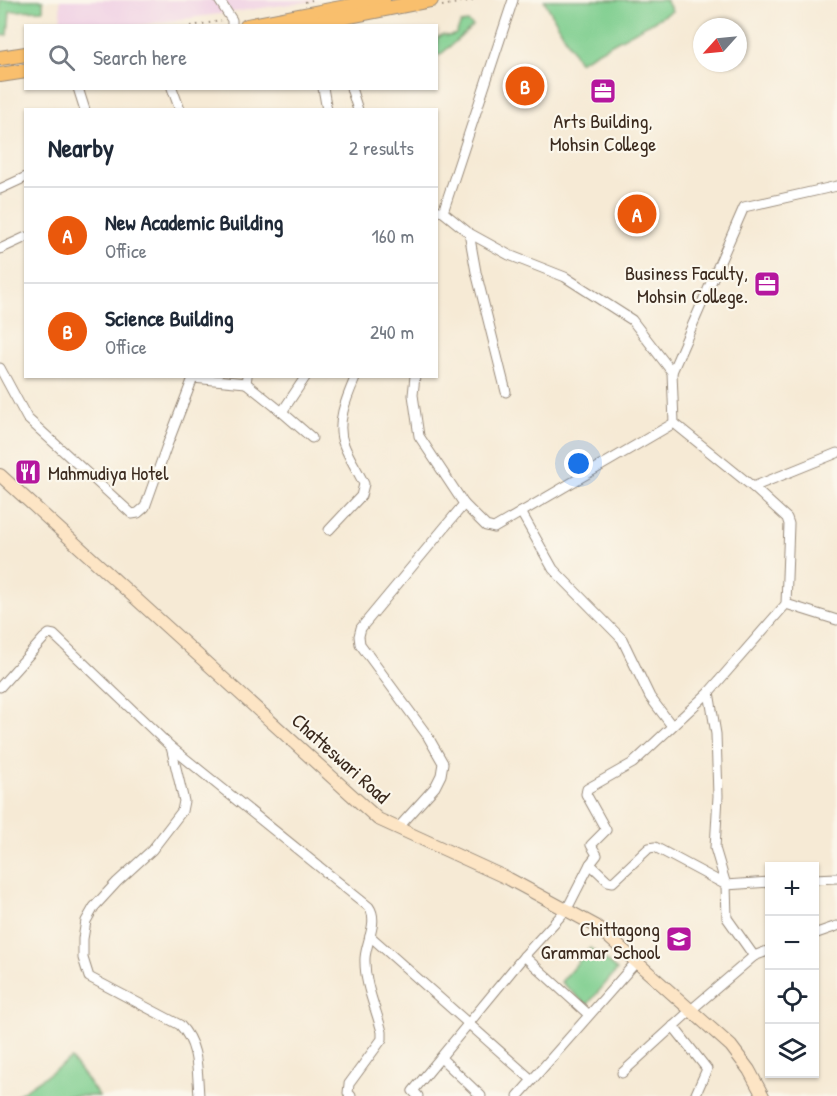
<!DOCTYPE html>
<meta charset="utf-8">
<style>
:root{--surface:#fff;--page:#f2f2f3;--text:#1f2937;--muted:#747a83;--line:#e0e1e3;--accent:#ea580c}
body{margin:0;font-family:"Patrick Hand",sans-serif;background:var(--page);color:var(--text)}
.controls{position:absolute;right:18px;bottom:18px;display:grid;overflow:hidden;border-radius:0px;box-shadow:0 2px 4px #0004}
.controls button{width:54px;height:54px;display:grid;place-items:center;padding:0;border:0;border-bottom:2px solid var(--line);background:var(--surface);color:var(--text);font:30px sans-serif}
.compass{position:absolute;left:693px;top:18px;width:54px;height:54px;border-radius:50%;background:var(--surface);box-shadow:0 2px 4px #0004;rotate:243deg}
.you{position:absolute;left:579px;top:464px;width:21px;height:21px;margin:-15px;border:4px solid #fff;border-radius:50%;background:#1a73e8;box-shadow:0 0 0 9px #1a73e833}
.badge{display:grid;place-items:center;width:39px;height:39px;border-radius:50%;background:var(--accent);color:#fff;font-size:20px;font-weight:700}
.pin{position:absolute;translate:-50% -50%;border:3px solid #fff;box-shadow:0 2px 6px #0006}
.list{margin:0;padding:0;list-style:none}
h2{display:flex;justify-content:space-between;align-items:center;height:78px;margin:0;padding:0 24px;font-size:26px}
h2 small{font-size:20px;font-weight:400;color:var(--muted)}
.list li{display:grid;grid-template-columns:39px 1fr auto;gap:18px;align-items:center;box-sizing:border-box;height:96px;padding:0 24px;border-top:2px solid var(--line)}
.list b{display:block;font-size:22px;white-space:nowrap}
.list p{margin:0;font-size:20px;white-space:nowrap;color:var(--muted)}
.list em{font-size:20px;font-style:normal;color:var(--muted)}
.icon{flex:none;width:33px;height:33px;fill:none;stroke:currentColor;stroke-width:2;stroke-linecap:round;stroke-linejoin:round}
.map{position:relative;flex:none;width:837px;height:1096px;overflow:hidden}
.search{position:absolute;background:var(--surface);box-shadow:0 2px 4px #0004;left:24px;top:24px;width:414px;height:66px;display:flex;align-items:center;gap:15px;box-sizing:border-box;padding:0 21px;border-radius:0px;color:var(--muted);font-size:22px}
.panel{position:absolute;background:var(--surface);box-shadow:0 2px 4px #0004;left:24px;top:108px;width:414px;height:270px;border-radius:0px}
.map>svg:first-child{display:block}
</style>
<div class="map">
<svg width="837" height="1096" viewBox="0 0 837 1096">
<rect width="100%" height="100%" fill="#fbf7ec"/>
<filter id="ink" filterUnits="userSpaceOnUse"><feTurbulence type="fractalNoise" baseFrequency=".0167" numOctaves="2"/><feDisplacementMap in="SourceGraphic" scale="12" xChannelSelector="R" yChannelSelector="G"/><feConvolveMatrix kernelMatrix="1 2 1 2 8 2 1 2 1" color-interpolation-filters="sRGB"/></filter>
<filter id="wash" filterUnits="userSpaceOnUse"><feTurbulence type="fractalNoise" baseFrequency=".008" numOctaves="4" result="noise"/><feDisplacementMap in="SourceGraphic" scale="24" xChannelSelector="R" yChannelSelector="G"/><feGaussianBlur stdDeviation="1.35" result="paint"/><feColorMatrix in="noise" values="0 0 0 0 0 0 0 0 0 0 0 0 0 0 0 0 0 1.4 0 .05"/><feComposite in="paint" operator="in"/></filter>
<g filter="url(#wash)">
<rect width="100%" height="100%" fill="#f6ead5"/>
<path fill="#f0d0e4" d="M60,0H319L133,26L61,25Z"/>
<g fill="#7dcd8d" stroke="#5c7c56" stroke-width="1.5">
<path d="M0,0H43V10L10,11L8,35L0,36Z"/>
<path d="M544,0H666L672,11L579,62Z"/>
<path d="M468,22L473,26L440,55H437V38L442,35L450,36L456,34L461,23Z"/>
<path d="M590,948L617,970L587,1005L561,982Z"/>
<path d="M71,1059L99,1096H16Z"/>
</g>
</g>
<g filter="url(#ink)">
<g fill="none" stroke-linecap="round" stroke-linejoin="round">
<defs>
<g id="minor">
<path d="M219,0L232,20V26"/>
<path d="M78,88L85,110"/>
<path d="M172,88L180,110"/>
<path d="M323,88L327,110"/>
<path d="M351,88L358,110"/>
<path d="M0,189L26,177"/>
<path d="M443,212L513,0"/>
<path d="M469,233L476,272L506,392"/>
<path d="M0,249L26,237"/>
<path d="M0,368L27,418L132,514L138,513L145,507L166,448L193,378"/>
<path d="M672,372L744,207L837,186"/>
<path d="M192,376L193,378L246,383L247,376"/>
<path d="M306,376L282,412L312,438"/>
<path d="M246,383L282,412"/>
<path d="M753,487L837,453"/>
<path d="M464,504L486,526L494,528L674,423"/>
<path d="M521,512L553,569L622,639L650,697L672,726"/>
<path d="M329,530L361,496L364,484C358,471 349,458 344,445C335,423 347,397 356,376"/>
<path d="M786,604L837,620"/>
<path d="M0,687L44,638L49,634L54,635L171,747L184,801L182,811L152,850L117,882L94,907L86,921L83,939V958L89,977L180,1025C199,1045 197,1070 199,1096"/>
<path d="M709,692L716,734L718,796L715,848L726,885L727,918L754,956"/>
<path d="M171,747L369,907C379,921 366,942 365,958C364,984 376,1008 382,1032V1039L349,1084L348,1093L351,1096"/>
<path d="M398,828L435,787L441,775L443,763L427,735L360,644L359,636L361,628L464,504L419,436L413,395L415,376"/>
<path d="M590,864L608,881L613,882L649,848L655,847L726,885L770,882"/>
<path d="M814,879L837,878"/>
<path d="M814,934L837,926"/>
<path d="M370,936L532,1080"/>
<path d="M524,956L588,1014"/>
<path d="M673,1026L707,1069L695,1096"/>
<path d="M441,1058L481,1096"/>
<path d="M622,1073L691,1010L754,956L770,950"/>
<path d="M418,1096L413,1091L524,956L567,909L590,864L597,855L591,845L606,830L586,794L587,789L633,763L709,692L786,604L789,524L787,518L753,487L674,423L672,372L632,320L565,277L509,255L469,233L443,212L436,210"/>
<path d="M518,1096L637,961"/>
</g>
<path id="secondary" d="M0,475L378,819L509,879L596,926L731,1046L749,1070L763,1096"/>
<g id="primary">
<path d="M247,26L383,0"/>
<path d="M300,26L431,0"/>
<path d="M0,58L26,54"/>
<path d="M0,75L26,71"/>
</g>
</defs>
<use href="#minor" stroke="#988a7a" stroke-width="11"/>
<use href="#secondary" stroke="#988a7a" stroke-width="14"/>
<use href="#primary" stroke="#988a7a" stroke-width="16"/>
<g stroke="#988a7a" stroke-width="2" stroke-dasharray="1.5 4.5" stroke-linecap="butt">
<path d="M305,2L312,0"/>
<path d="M442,6L473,0"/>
<path d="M191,26L221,21"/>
</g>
<use href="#minor" stroke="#fff" stroke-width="9"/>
<use href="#secondary" stroke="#fde5c5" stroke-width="12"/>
<use href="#primary" stroke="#f9bf6d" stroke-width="14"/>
</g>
</g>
<defs>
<symbol id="office-square" viewBox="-11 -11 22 22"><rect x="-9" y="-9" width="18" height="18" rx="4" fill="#b5179e" stroke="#fbf7ec"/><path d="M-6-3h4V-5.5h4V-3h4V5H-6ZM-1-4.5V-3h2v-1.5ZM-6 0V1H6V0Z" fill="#fff"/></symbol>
<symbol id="restaurant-square" viewBox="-11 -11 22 22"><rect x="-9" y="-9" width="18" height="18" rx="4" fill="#b5179e" stroke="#fbf7ec"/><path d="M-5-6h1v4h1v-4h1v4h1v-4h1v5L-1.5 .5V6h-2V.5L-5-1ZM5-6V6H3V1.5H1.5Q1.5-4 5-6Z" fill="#fff"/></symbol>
<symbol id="school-square" viewBox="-11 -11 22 22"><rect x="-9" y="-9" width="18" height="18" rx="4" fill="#b5179e" stroke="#fbf7ec"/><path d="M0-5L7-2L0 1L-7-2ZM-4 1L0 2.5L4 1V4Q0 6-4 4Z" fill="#fff"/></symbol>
</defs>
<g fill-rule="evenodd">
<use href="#office-square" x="588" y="76" width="30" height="30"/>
<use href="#office-square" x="752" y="269" width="30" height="30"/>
<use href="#restaurant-square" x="13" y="457" width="30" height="30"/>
<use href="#school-square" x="664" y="924" width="30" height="30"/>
</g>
<g text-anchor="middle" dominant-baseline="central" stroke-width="4.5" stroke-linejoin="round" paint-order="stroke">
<g font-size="20" fill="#3b2a1e" stroke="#fbf7ec" text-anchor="end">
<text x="603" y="120" text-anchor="middle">Arts Building,<tspan x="603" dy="23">Mohsin College</tspan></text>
<text x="748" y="272">Business Faculty,<tspan x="748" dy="23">Mohsin College.</tspan></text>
<text x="48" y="472" text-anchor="start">Mahmudiya Hotel</text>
<text x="660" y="928">Chittagong<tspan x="660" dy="23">Grammar School</tspan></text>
</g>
<g font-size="20" fill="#3b2a1e" stroke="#fbf7ec">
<text transform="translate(341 758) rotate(42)">Chatteswari Road</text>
</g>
</g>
</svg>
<div class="controls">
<button>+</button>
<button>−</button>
<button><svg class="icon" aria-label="locate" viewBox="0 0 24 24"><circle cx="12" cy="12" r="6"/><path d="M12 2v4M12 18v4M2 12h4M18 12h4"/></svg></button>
<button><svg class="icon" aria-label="layers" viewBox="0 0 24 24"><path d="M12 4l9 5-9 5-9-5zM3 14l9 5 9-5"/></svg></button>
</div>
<svg class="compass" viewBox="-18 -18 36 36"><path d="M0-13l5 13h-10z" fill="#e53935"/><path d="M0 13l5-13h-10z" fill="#747a83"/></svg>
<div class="you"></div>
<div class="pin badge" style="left:637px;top:214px">A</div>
<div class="pin badge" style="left:525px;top:86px">B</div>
<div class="search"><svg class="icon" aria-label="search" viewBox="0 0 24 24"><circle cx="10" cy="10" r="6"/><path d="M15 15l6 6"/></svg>Search here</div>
<section class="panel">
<h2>Nearby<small>2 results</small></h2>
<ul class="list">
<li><span class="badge">A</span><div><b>New Academic Building</b><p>Office</p></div><em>160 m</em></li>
<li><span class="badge">B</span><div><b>Science Building</b><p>Office</p></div><em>240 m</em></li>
</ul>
</section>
</div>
